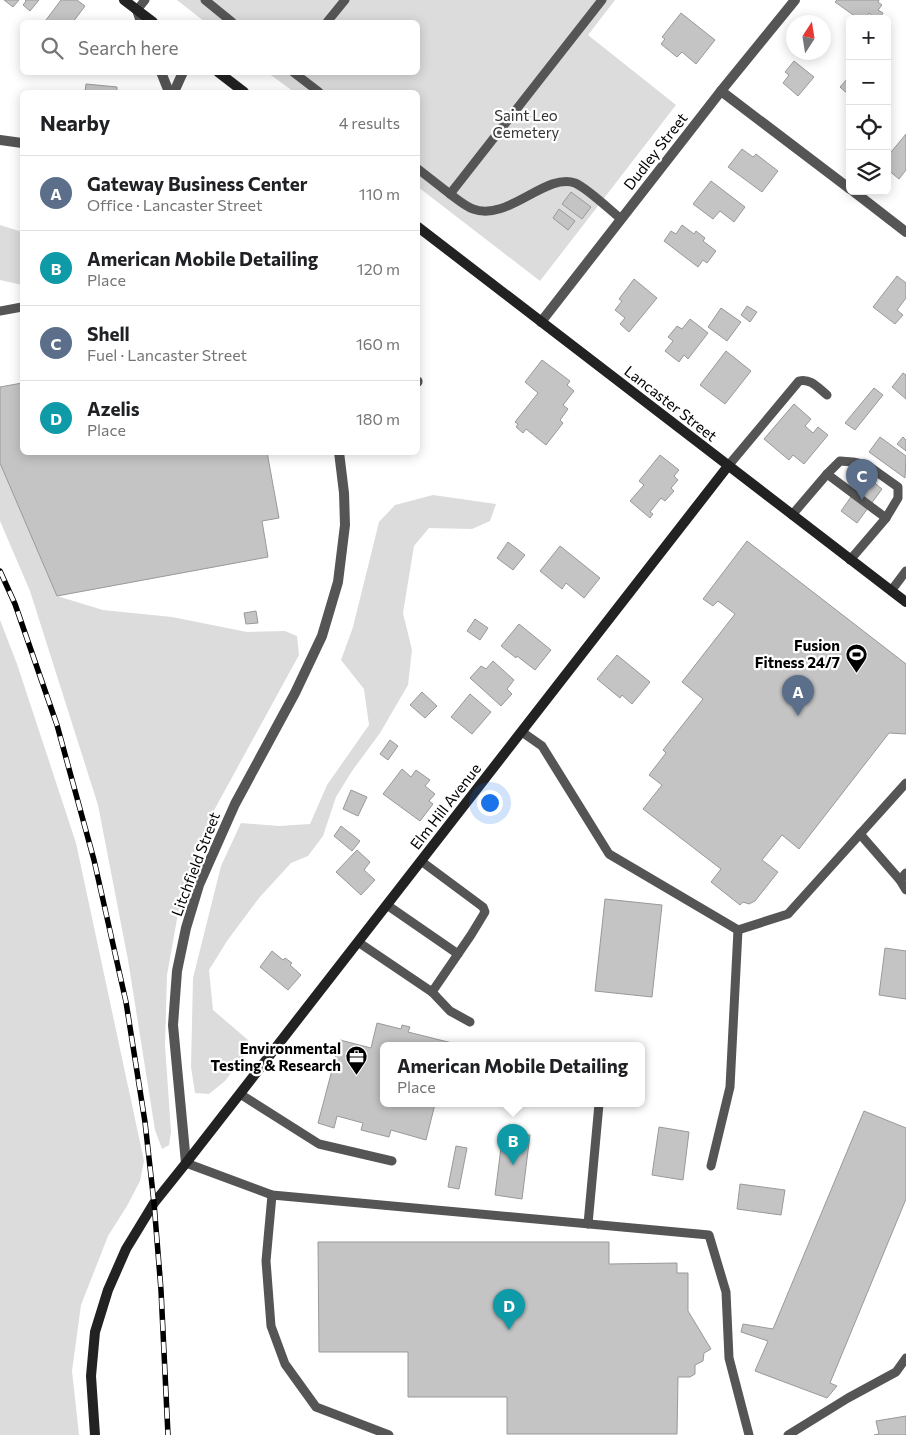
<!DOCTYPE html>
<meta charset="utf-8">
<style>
:root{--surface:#fff;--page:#f2f2f2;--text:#202124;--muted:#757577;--line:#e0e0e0;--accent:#ea580c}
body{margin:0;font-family:Commissioner,sans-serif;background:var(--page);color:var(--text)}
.controls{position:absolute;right:15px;top:15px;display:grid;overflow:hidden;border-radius:8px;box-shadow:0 2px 12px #0003}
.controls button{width:45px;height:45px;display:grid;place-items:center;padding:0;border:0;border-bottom:1px solid var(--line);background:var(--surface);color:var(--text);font:25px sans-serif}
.compass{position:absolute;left:786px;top:15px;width:45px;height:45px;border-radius:50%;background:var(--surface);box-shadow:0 2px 12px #0003;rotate:12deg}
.you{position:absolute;left:489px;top:802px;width:18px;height:18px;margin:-12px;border:4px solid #fff;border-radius:50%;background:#1a73e8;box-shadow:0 0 0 8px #1a73e833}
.badge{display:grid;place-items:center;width:32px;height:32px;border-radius:50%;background:var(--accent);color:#fff;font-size:16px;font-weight:700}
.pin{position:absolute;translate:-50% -41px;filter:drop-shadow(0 1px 2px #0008)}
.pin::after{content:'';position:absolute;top:26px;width:18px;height:15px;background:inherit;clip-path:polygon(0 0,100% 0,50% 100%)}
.popup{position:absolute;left:380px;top:1042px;width:265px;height:65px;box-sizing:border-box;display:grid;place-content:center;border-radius:8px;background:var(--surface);filter:drop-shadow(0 1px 4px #0005);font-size:16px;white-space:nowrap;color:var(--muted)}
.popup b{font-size:19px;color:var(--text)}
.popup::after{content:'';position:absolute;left:50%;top:100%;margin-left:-10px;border:10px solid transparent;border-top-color:var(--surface)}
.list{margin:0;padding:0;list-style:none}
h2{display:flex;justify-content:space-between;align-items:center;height:65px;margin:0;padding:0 20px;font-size:21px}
h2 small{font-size:16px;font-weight:400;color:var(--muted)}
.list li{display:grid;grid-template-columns:32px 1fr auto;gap:15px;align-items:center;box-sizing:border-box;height:75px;padding:0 20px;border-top:1px solid var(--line)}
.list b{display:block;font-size:19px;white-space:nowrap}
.list p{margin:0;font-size:16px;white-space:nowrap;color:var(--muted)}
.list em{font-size:16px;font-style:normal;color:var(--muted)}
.icon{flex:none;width:28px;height:28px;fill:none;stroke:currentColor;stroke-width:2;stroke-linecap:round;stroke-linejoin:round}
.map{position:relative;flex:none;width:906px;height:1435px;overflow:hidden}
.search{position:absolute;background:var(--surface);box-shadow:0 2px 12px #0003;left:20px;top:20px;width:400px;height:55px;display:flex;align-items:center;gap:12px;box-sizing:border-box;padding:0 18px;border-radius:8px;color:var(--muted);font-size:19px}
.panel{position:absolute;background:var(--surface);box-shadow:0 2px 12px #0003;left:20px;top:90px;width:400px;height:365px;border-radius:8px}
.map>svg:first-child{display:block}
</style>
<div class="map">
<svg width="906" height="1435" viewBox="0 0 906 1435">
<rect width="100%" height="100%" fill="#fff"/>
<g fill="#dcdcdc">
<path d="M177,0H615L588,35L676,105L540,281L418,187V92H294L268,73L418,72V22H205Z"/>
<path d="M0,225L22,232V285L0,280Z"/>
<path d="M0,463L57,596L103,610L172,617L247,632L285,631L297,636L299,655L212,814L182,891L167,975L165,1045L171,1132L169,1145L162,1149L155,1130L128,960L98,805L30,591L0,521Z"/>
<path d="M433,495L496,504L490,521L472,529L429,528L414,546L403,613L412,650L408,685L380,733L352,771L336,797L323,836L308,856L291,863L259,898L227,941L209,970L213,1010L248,1040L244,1056L225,1081L209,1094L195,1093L191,1067L193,978L221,866L241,823L279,826L310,824L327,785L369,725L364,689L341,660L353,627L379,522L395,505Z"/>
<path d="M0,620L17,664L76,843L144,1161L140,1181L127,1206L108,1236L81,1305L72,1371L79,1435H0Z"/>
</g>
<g fill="#c4c4c4" stroke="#999">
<path d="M4,0H19L13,7Z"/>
<path d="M25,0H39L30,11L23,5L26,1Z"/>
<path d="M61,0H77L85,6L73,22H50L46,20Z"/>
<path d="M837,0H879L878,2L882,5L878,10L883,13L879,19H876L869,13L865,19H859L835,2Z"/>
<path d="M681,13L715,40L696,64L682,52L677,57L661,44L665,39L662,37Z"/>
<path d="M794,61L814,77L798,96L783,83L789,75L785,72Z"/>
<path d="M848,78L850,79V96L840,87Z"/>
<path d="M86,84L117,87V92H85Z"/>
<path d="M906,134V170L899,179L887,169V157Z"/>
<path d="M742,149L753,157L756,154L778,171L762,192L728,167Z"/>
<path d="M711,181L745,207L734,222L720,211L713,219L693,204Z"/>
<path d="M571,192L591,207L582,219L562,204Z"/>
<path d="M559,209L575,221L568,230L553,218Z"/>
<path d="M682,225L694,234L696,231L705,238L703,241L716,251L707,263L703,260L698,267L664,241L671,231L676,234Z"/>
<path d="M897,276L906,283V298L897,310L903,315L895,324L873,307Z"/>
<path d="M634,279L657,298L629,332L620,324L625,318L615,310L622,301L619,299Z"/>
<path d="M747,306L757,312L750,322L741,315Z"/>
<path d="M721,308L741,322L727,341L708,327Z"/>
<path d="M690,319L708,333L688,359L684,355L679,362L665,351L673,341L668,337L677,326L682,329Z"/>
<path d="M726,351L751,371L725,404L700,385Z"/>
<path d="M542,360L570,381L567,385L574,391L563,405L568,409L560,420L563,423L546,445L526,429L523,433L516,427L518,424L515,422L538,393L525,382Z"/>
<path d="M903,373L906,375V399L892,387Z"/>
<path d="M22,383V452H267L279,518L262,521L268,557L57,596L0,463V387Z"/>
<path d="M874,388L883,395L855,430L845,423Z"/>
<path d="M794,404L811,419L805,426L813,433L818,427L828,435L804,464L793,455L789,460L764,439Z"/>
<path d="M880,437L906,456L905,478L869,452Z"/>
<path d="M903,437L906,440V451L897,444Z"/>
<path d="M660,455L679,470L674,476L678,480L671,488L674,491L665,501L661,498L650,512L653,514L650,518L630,501L644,485L639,481Z"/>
<path d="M866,476L882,489L857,523L841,511Z"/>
<path d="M747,541L906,664V734L889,733L799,849L782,835L762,860L778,872L755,901L749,904L743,902L740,905L711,882L721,869L643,809L662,785L649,775L666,753L663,750L703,699L682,682L735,614L718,601L713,606L703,599Z"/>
<path d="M508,542L525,555L513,570L497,558Z"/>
<path d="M560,546L600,578L584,598L566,583L562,589L540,571Z"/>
<path d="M256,611L258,623L246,624L244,613Z"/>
<path d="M475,619L488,628L480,640L467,631Z"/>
<path d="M519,624L551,650L535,670L517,656L516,658L501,646Z"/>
<path d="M617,655L650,682L632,704L622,695L620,698L597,679Z"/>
<path d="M493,661L514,680L507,689L512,694L501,706L470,678L481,666L486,669Z"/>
<path d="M422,692L437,706L425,718L410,705Z"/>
<path d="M470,694L491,712L472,734L451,717Z"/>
<path d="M390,740L398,746L388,760L380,754Z"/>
<path d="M402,769L411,777L416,770L430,780L425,786L435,794L429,801L433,804L420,821L383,794Z"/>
<path d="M351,790L367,797L358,816L343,809Z"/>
<path d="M341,826L360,841L352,851L334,836Z"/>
<path d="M357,850L370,862L364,870L375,880L361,895L336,872Z"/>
<path d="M605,899L662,905L652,997L595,991Z"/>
<path d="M885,948L906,951V999L879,995Z"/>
<path d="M272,951L283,960L285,958L292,963L290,965L301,975L288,990L260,967Z"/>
<path d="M377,1023L401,1029L402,1025L410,1027L408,1032L456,1044V1046H384V1104H435L426,1140L391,1130L389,1137L361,1130L363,1123L337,1116L334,1128L318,1123L340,1040L371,1048Z"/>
<path d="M864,1111L906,1128V1199L830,1383L837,1386L827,1398L755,1371L768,1341L741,1332L743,1324L773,1329Z"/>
<path d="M659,1127L689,1132L683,1180L652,1175Z"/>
<path d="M503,1132L530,1135L522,1199L495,1195Z"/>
<path d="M456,1146L467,1148L459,1189L448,1187Z"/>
<path d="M740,1184L785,1190L781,1215L737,1209Z"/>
<path d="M318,1242H609V1264L677,1263V1273H688V1311L711,1349L704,1353L703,1361L695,1365V1374L690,1377H678L677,1434H507V1397H408V1352H319Z"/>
<path d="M906,1416V1435H874L879,1434L876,1421Z"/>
</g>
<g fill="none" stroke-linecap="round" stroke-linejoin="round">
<g stroke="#555" stroke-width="9">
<path d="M205,0L232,22"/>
<path d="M137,10L145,0"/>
<path d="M327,22L345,0"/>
<path d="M293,72L319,92"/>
<path d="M418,169L450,194L602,0"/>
<path d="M450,194C457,199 465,206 473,209C508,222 546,172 575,183C587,188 610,210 621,219"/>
<path d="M0,311L22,307"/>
<path d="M418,382V381"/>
<path d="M728,466L799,381C811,378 818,388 827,395"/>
<path d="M827,474L886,518"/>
<path d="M792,515L827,474L840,461L853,462L867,465L898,487V498L886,518L850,560"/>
<path d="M891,591L906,571"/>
<path d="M522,732L542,746L609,854L738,930L788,914L906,783"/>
<path d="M860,834L900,880L906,873"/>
<path d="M900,880L906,890"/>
<path d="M387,905L458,954"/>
<path d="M358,942L432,992L471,935L485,912L483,907L421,861"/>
<path d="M432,992L450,1011L470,1022"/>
<path d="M240,1094L319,1144L392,1161"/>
<path d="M186,1163L272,1195L709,1235L726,1292L729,1358L749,1435"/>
<path d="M711,1166L730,1087L738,930"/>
<path d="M272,1195L266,1261L271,1326L285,1364L316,1407L389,1435"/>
<path d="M588,1224L599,1104"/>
<path d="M788,1435L848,1398L896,1372L906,1358"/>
</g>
<g stroke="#555" stroke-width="10">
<path d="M137,10L141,22"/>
<path d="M161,72L169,92"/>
<path d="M721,91L850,189"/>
<path d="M174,92L183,72"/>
<path d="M0,140L22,143"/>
<path d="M853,191L906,232"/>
<path d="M541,322L721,91L795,0"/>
<path d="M186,1163L173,1025L177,971L186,928L199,885L235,804L295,693L322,636L338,582L345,525L344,493L339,452"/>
</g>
<g stroke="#222" stroke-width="10">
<path d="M124,0L153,22"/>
<path d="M218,72L244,92"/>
<path d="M418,227L906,602"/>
<path d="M95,1435L91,1376L95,1332L108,1290L126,1249L154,1203L186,1163L728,466"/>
</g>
<defs>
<path id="rail" d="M0,571L15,604L57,725L94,860L126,1002L145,1122L154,1203L161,1290L168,1435"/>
</defs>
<use href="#rail" stroke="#000" stroke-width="5.5"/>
<use href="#rail" stroke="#fff" stroke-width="4" stroke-dasharray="11" stroke-linecap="butt"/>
</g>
<defs>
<symbol id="stadium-pin" viewBox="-11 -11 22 30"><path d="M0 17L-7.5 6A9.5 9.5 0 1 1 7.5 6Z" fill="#000" stroke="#fff"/><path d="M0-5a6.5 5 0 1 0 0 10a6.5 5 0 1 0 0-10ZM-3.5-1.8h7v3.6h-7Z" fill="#fff"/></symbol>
<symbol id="office-pin" viewBox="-11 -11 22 30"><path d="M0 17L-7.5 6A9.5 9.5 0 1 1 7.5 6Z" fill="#000" stroke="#fff"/><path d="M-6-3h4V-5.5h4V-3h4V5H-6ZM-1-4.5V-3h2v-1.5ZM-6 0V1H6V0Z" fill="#fff"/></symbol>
</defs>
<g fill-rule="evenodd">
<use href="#stadium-pin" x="844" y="642" width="25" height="34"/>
<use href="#office-pin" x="344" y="1044" width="25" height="34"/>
</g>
<g text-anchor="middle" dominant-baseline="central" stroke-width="4.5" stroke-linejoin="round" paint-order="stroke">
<g font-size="15" fill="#333" stroke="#fff">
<text x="526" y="115">Saint Leo<tspan x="526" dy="17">Cemetery</tspan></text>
</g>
<g font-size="15" fill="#000" stroke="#fff">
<text transform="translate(655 151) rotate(-52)">Dudley Street</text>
<text transform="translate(671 403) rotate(38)">Lancaster Street</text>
<text transform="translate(445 806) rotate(-52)">Elm Hill Avenue</text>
<text transform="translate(195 864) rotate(-69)">Litchfield Street</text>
</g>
<g font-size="15" font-weight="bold" fill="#000" stroke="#fff" text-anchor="end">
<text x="840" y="645">Fusion<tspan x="840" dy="17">Fitness 24/7</tspan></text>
<text x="341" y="1048">Environmental<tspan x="341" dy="17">Testing &amp; Research</tspan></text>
</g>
</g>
</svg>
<div class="controls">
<button>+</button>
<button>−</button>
<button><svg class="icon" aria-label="locate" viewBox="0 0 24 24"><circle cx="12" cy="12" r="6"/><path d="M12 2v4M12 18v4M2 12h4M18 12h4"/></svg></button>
<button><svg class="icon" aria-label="layers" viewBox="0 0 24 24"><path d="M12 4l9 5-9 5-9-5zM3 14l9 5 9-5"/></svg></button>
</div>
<svg class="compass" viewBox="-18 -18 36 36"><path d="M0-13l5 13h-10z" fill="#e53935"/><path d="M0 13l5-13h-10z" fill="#757577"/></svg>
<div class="you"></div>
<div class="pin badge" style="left:798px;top:716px;background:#5c6f8a">A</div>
<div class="pin badge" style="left:513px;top:1165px;background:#0f9aa8">B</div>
<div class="popup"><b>American Mobile Detailing</b>Place</div>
<div class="pin badge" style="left:862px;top:500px;background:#5c6f8a">C</div>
<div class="pin badge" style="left:509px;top:1330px;background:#0f9aa8">D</div>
<div class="search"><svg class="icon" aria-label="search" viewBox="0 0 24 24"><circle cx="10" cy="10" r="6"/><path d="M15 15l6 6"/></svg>Search here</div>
<section class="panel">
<h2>Nearby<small>4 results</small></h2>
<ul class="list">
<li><span class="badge" style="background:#5c6f8a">A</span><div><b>Gateway Business Center</b><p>Office · Lancaster Street</p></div><em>110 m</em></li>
<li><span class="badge" style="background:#0f9aa8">B</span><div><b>American Mobile Detailing</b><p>Place</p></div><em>120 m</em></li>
<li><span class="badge" style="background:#5c6f8a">C</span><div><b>Shell</b><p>Fuel · Lancaster Street</p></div><em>160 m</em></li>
<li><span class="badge" style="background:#0f9aa8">D</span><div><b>Azelis</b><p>Place</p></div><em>180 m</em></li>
</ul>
</section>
</div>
